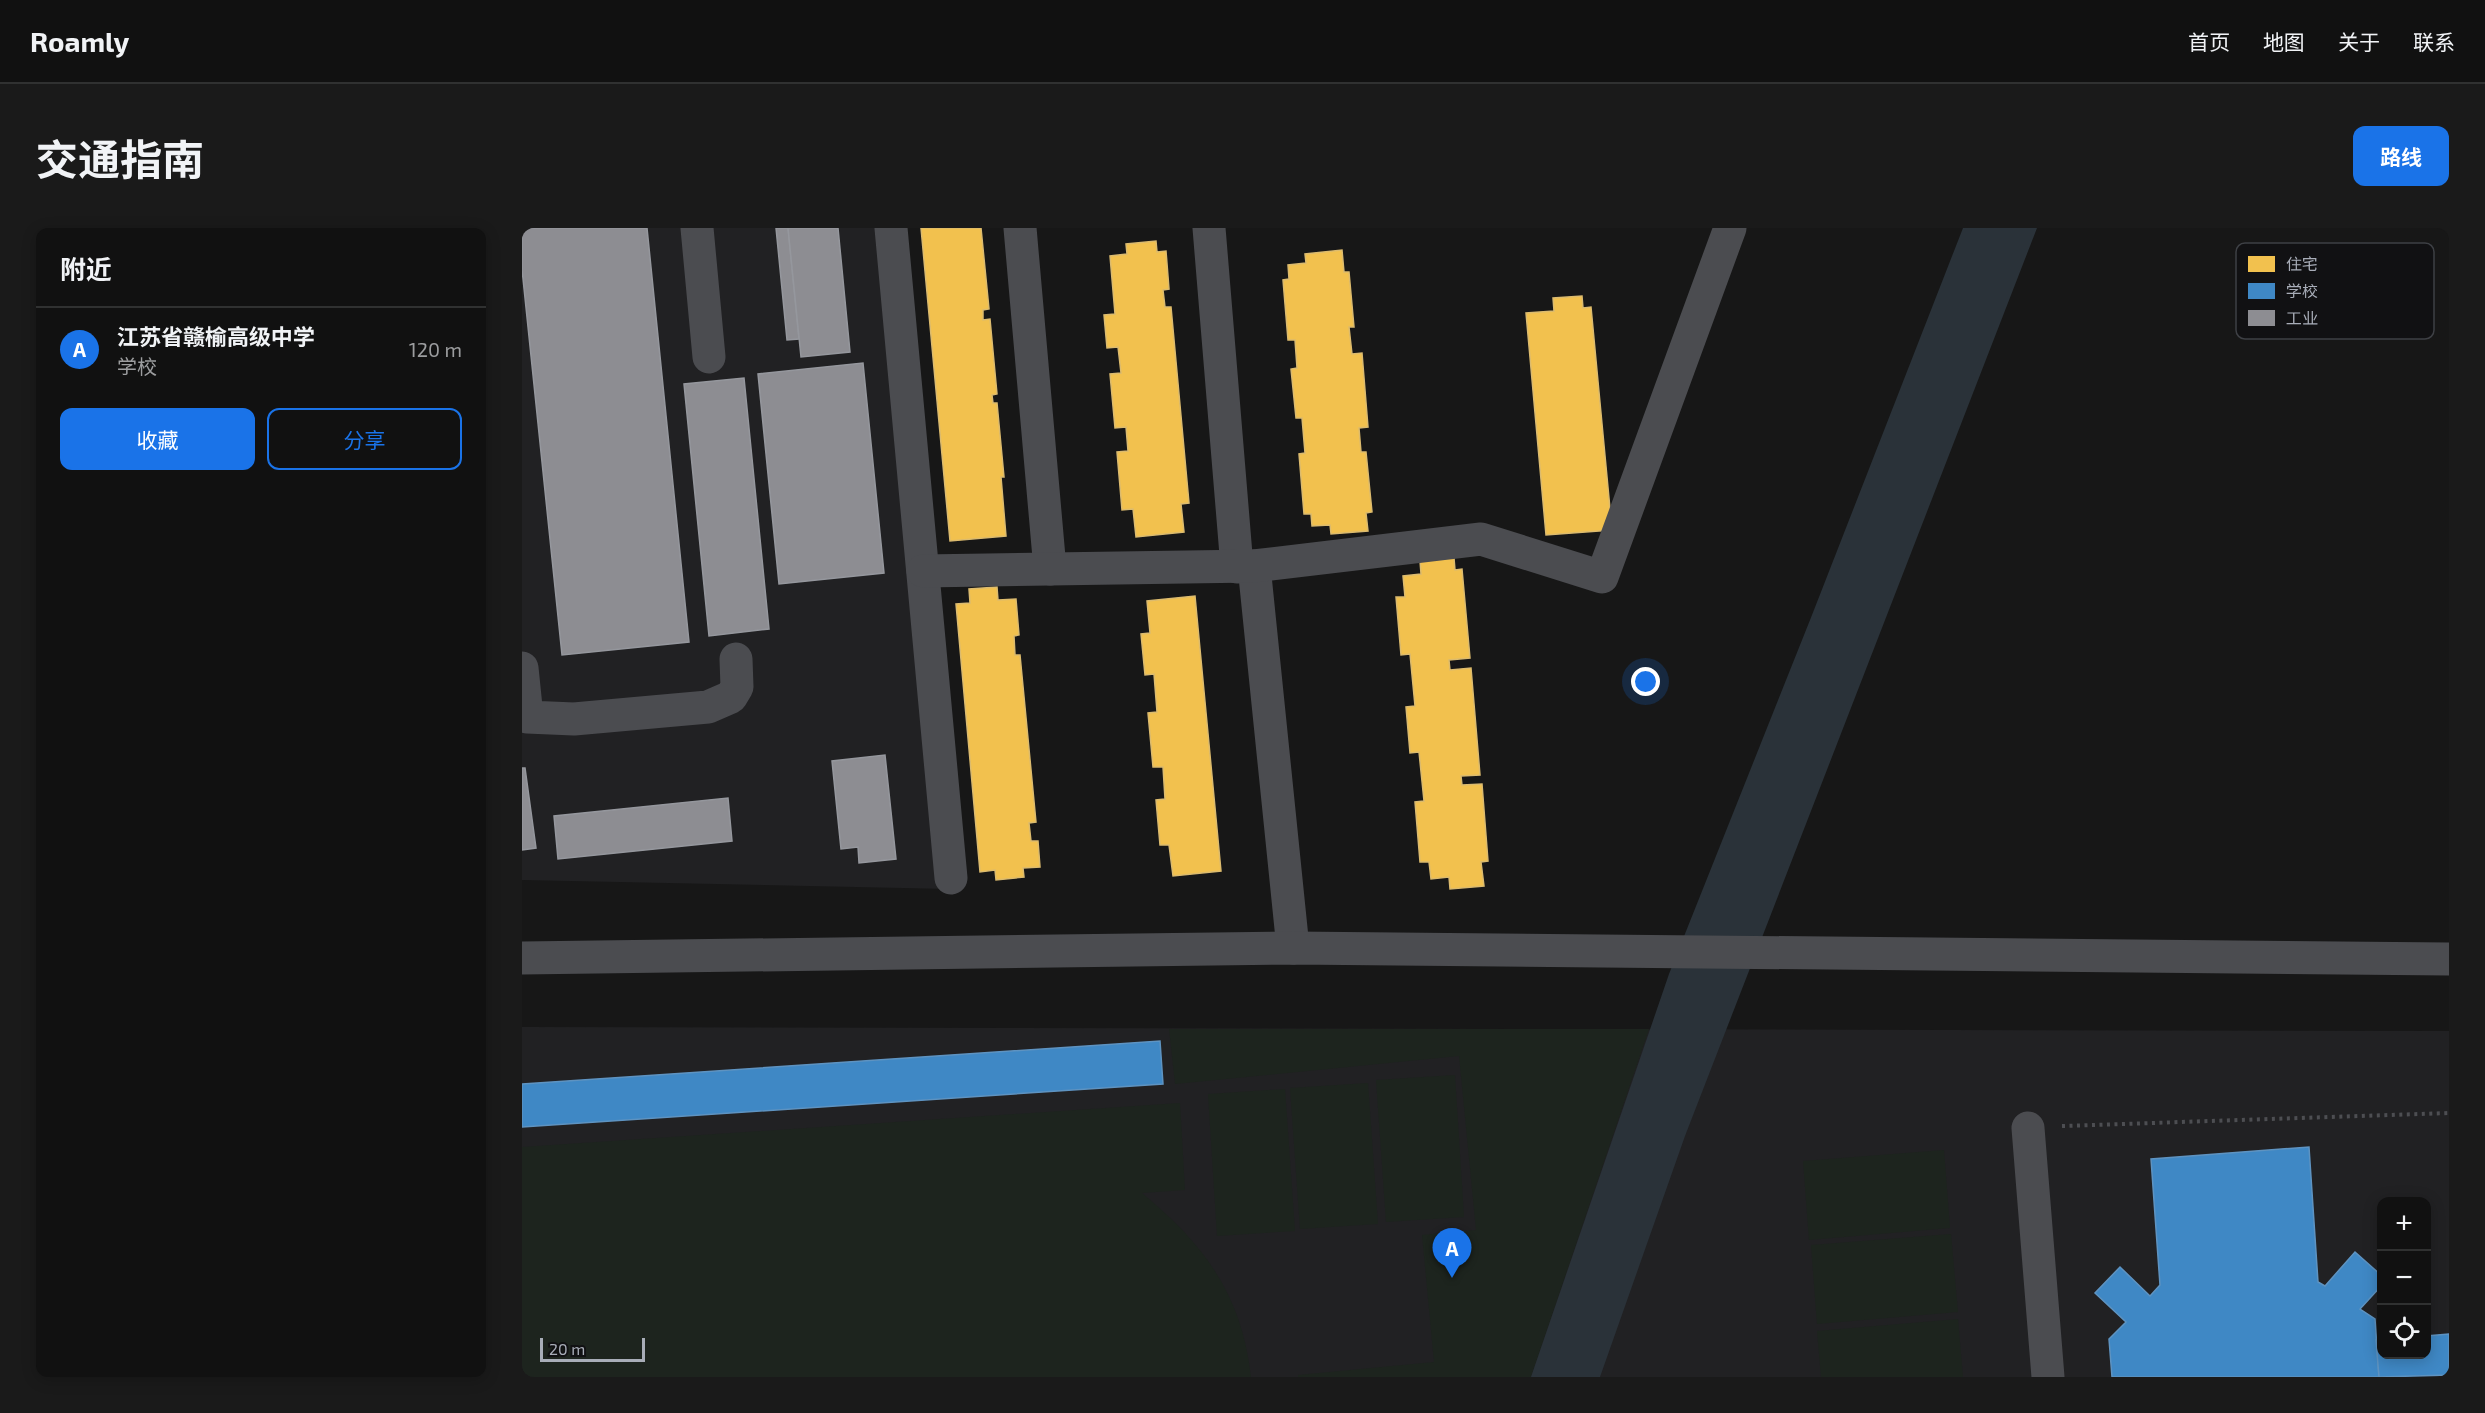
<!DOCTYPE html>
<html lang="zh">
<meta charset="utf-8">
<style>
:root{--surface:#111;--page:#1a1a1a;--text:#f1f3f6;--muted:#9c9d9f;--line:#303131;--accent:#1a73e8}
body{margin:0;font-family:"Exo 2","Noto Sans SC",sans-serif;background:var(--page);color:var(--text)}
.controls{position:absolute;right:18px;bottom:18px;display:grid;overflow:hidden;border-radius:12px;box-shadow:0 3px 15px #0003}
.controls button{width:54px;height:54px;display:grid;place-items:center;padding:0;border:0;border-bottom:2px solid var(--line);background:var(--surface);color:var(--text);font:30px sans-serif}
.scale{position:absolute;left:18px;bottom:15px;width:105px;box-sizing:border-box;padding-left:6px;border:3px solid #a8adb8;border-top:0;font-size:16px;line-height:21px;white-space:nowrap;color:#a8adb8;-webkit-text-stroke:4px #111113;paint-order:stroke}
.you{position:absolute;left:1124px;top:454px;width:21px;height:21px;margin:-15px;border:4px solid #fff;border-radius:50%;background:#1a73e8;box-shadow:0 0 0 9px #1a73e833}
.badge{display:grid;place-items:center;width:39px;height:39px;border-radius:50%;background:var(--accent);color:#fff;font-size:20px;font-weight:700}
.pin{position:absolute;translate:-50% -50px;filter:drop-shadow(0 2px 3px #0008)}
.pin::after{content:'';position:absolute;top:32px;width:21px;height:18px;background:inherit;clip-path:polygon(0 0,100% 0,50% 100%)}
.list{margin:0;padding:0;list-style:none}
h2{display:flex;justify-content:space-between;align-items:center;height:78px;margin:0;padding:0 24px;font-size:26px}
h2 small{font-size:20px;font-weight:400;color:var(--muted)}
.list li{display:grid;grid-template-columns:39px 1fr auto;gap:18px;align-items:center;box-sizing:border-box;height:84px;padding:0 24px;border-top:2px solid var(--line)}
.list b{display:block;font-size:22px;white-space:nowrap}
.list p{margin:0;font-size:20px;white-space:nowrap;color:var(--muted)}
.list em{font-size:20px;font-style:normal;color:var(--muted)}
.actions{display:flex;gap:12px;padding:18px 24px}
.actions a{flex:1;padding:14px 0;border:2px solid var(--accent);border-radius:12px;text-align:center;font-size:21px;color:var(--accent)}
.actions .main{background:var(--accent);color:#fff}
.icon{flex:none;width:33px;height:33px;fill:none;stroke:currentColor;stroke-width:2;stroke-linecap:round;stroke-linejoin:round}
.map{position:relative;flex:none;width:1927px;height:1149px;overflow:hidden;border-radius:12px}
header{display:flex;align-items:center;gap:36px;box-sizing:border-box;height:84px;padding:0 30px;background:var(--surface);border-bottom:2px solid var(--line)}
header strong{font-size:28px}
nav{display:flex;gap:33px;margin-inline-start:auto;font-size:21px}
.intro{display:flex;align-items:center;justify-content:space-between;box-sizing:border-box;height:144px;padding:0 36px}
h1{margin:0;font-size:42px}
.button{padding:15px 27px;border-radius:12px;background:var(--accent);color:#fff;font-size:21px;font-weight:700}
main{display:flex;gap:36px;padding:0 36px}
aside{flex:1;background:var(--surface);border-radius:12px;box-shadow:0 3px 15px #0003}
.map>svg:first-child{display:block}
</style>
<header>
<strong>Roamly</strong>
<nav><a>首页</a><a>地图</a><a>关于</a><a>联系</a></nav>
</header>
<div class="intro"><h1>交通指南</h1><a class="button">路线</a></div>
<main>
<aside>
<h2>附近<small></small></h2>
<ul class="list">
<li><span class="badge">A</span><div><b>江苏省赣榆高级中学</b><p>学校</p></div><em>120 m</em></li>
</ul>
<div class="actions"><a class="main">收藏</a><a>分享</a></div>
</aside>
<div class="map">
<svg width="1927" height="1149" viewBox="0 0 1927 1149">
<rect width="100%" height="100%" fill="#171717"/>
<g fill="#212123" fill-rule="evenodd">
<path d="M0,0H363L427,661L0,652Z"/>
<path d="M0,799L1927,803V1149H0ZM1860,974H1904V1126H1860Z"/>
</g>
<g fill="#1d241e">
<path d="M647,801H1127L1009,1149H776V1147L912,1134L900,1007L954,1002L937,828L653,856Z"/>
<path d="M933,847L942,989L864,994L854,852Z"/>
<path d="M846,855L856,996L778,1001L768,860Z"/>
<path d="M763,861L773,1003L695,1008L686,866Z"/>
<path d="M658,875L663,962L620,965C682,1016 720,1067 729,1149H0V919Z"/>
<path d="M1422,922L1428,1000L1287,1012L1281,933Z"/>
<path d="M1429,1006L1436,1084L1295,1096L1289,1017Z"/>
<path d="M1436,1091L1441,1149H1299L1295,1103Z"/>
</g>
<path fill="#2a3239" d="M1441,0H1515L1163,908L1078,1149H1009L1147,746L1290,387Z"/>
<g fill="#f2c14e" stroke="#dcbb6e" stroke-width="1.5">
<path d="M399,0H459L467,81L461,82V92L468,91L475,166L470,167L471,175H475L482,249H479L484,308L428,313Z"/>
<path d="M634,13L635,24L644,23L647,61L641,62L643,79H649L667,275L659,276L662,304L614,309L611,281L600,282L595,224L606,223L604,199L593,200L588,146L599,145L596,119L585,120L582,87L593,86L588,28L605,26L604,16Z"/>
<path d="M820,22L822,44H827L832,99H827L830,126L840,125L846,199L837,200L839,224H844L850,284L844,285L846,303L809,306L808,297L790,298L789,286H782L777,226L783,225L780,190H774L769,141L775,140L773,112H766L761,52L767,51L766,37L784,35L783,26Z"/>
<path d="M1060,68L1061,80L1069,79L1090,302L1024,307L1004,85L1032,83L1031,70Z"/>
<path d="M932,330L933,342L940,341L948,430L927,432L928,442L949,440L958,547L939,548L940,557L960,556L966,633L959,634L962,658L928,661L927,649L909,651L907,634H898L893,574L902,573L897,524L888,525L884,479L893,478L888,426L879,427L874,369H883L881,348L899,346L898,333Z"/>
<path d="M475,359L476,372L494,371L497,407L492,408L493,427H498L514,594L507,595L509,613H516L518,639L501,640L502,649L474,652L473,642L458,644L434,376L448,375L447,361Z"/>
<path d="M673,368L699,643L651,648L647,617H638L634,572L643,571L641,539H631L626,485L635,484L632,446L623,447L619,406L628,405L625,373Z"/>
</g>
<g fill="#3f88c5" stroke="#5e93c1" stroke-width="1.5">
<path d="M638,813L641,856L0,899V856Z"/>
<path d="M1787,919L1796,1054L1803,1058L1833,1024L1860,1048V1057L1838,1081L1853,1091L1857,1149H1590L1587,1111L1604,1094L1573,1065L1598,1039L1628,1068L1638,1057L1629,931Z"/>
<path d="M1927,1106V1147L1857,1149L1854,1112L1860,1111V1126H1904V1108Z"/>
</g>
<g fill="#8d8d92" stroke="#95979d" stroke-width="1.5">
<path d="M0,0H125L167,414L40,427L0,41Z"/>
<path d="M254,0H266L277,111L265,112Z"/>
<path d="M266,0H316L328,124L279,129Z"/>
<path d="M341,135L362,345L257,356L236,146Z"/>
<path d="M222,150L247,401L187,408L162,156Z"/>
<path d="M363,527L374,631L337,635L336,619L319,621L310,533Z"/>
<path d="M0,540H3L14,620L0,622Z"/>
<path d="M206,570L210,613L36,631L32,588Z"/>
</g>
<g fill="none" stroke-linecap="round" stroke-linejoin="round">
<path stroke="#4d4e52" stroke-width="4" stroke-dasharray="3 4.5" stroke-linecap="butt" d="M1540,898L1927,885"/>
<g stroke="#4b4c50" stroke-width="33">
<path d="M175,0L187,129"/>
<path d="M369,0L429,650"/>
<path d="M498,0L528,341"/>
<path d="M687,0L715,339"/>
<path d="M732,338L771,720"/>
<path d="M401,343L732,338L959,311L1080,349L1208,0"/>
<path d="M0,440L5,489L52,491L186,479L209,469L215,459L214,431"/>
<path d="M0,730L771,720L1927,731"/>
<path d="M1506,900L1526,1149"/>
</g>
</g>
<rect x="1714" y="15" width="198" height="96" rx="9" fill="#111113" stroke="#3e4045" stroke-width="1.5"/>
<rect x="1726" y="28" width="27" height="16" fill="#f2c14e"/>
<rect x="1726" y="55" width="27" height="16" fill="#3f88c5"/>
<rect x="1726" y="82" width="27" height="16" fill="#8d8d92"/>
<g font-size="16" fill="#a8adb8">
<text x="1764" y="42">住宅</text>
<text x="1764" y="69">学校</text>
<text x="1764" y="96">工业</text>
</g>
</svg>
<div class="controls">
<button>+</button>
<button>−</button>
<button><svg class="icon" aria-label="locate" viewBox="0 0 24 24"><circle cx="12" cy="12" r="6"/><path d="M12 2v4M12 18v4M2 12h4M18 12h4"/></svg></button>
</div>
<div class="scale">20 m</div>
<div class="you"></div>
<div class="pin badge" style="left:930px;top:1050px">A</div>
</div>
</main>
